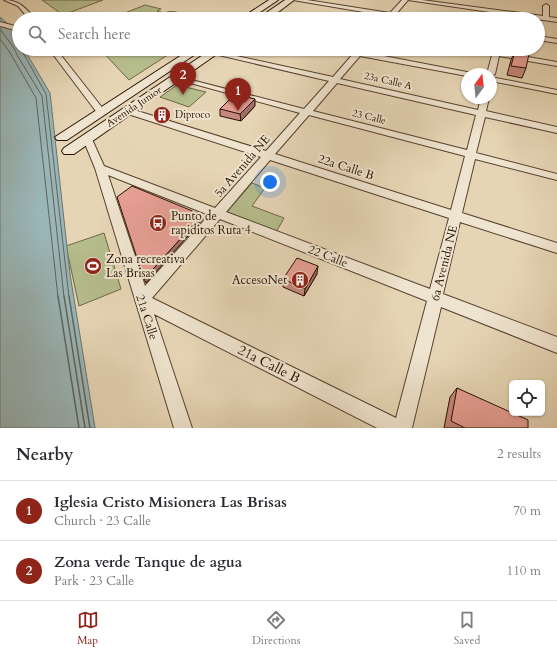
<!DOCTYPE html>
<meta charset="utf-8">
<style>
:root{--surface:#fff;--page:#f7f7f7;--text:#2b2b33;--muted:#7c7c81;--line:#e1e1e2;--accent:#8f2418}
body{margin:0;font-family:Cardo,serif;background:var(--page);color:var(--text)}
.controls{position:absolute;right:12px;bottom:12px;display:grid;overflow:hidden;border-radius:6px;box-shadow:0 1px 3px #0004}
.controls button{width:36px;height:36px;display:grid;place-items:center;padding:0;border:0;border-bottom:1px solid var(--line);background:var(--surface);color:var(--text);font:20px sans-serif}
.compass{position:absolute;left:461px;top:68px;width:36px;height:36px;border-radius:50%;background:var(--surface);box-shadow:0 1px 3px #0004;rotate:15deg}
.you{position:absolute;left:270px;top:182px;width:14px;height:14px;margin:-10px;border:3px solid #fff;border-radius:50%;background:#1a73e8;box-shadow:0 0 0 6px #1a73e833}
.badge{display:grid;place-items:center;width:26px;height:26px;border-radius:50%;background:var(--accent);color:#fff;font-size:13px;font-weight:700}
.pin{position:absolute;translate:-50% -33px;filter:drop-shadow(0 1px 2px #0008)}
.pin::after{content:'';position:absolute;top:21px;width:14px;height:12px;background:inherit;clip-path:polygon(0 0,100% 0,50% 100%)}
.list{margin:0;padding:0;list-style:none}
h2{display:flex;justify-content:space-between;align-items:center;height:52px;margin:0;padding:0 16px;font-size:17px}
h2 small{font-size:13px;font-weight:400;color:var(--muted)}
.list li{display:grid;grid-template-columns:26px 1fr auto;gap:12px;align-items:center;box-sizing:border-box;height:60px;padding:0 16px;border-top:1px solid var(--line)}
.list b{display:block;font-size:15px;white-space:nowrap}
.list p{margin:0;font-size:13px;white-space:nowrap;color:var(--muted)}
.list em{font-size:13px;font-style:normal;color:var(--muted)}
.icon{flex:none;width:22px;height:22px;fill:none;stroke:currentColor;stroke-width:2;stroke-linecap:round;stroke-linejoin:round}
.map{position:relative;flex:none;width:557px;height:428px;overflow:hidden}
.search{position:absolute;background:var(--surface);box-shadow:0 1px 3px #0004;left:12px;right:12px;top:12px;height:44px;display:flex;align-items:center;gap:10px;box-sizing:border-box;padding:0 14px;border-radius:22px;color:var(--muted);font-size:15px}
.sheet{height:172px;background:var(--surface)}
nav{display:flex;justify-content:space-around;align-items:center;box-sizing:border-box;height:56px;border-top:1px solid var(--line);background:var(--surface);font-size:11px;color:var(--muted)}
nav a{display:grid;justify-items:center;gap:2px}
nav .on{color:var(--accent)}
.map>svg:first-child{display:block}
</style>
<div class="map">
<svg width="557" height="428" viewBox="0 0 557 428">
<rect width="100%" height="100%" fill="#e6d5b5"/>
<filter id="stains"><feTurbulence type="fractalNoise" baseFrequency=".005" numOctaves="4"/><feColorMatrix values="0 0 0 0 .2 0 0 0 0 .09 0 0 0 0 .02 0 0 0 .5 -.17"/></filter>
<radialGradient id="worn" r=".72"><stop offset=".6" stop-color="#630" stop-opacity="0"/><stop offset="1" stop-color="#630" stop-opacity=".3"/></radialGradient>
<g fill="#b6bd8d" stroke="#6f6648">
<path d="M42,0H103L63,15Z"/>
<path d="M145,5L161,9L157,11L164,13C175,8 185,17 196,16C202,16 205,14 212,16L210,17L211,19H84L92,13L112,18Z"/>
<path d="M100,49H177L129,80Z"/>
<path d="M177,85L206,92L189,107L160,97Z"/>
<path d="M252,183L265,188L252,206L284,218L275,234L225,214Z"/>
<path d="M104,233L121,289L79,306L66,246Z"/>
</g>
<path fill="#9ab6b7" stroke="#6c746f" d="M0,17C10,25 19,36 19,49H24L50,93L70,274L95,428H0Z"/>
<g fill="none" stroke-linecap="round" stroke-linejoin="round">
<g stroke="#61635c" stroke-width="1">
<path d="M0,29C6,38 14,46 17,55L42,96L64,297"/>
<path d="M0,39L9,51L36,98L58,297"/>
<path d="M21,49L46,94L69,297"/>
</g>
<g stroke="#61635c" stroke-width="1.5">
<path d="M58,296L79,428"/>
<path d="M64,296L85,428"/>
<path d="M69,296L90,428"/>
</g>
<defs>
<g id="minor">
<path d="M4,0C19,0 26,8 35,19H29L18,6Z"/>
<path d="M293,0H307L390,13L402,0H422L543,16V6L546,4L549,6V17L557,18V22L408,0L396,14L420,19L393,17L391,19H385L387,16Z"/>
<path d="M271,11L303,17L306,19H293L269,14V12Z"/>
<path d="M0,22L19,27V31L0,26Z"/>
<path d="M538,36L557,39V43L538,40Z"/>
<path d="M49,49H56L104,110V114H98Z"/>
<path d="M333,49L357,51L358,49H365L363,52L467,72L471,74H467V76L360,56L340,79L478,110L481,98H489L486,111L557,127V133L485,117L476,153L557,174V180L475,159L462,213L557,243V253L460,222L443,294L557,337V353L441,307L412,428H377L154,314L192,428H174L95,168L83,139L85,137H91L104,166L215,208L261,157L125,113V109H131L266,151L300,113L172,78L176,76L304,109L329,81L210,53L214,51L333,77L353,54ZM337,83L476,115L467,150L313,111ZM309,115L465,156L451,210L275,154ZM270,160L449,218L430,289L226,212ZM108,175L209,215L145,286ZM220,219L427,301L396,418L152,298Z"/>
<path d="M468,49L493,51L494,49H500V52L557,62V66L499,56L495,74L491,76V74H487L492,55Z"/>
<path d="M491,77L557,90V94L491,81Z"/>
</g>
<g id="secondary">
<path d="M269,0H278L250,19H240Z"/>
<path d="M285,0H294L269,19H263V15Z"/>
<path d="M191,49H203L67,140H57L55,137Z"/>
<path d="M212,49H224L74,154H64L62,151L64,148Z"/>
</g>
</defs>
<use href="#minor" stroke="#58412f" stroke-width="2"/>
<use href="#secondary" stroke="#281002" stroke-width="2"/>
<use href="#minor" fill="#efe4cf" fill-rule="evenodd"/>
<use href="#secondary" fill="#efe4cf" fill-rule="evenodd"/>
</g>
<g fill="#c6897f" stroke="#281002">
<path d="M515,51L526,68L522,78L507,75L511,60Z"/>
<path d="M255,106L241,121L220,116V109Z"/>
<path d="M317,274L304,296L283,287V279Z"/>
<path d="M457,388L528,428H444L450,397Z"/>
</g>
<g fill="#a16f68" stroke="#281002">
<path d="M255,99V106L241,121L240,114Z"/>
<path d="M202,215L203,219L146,283L144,279Z"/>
<path d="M318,266L317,274L304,296L305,289Z"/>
</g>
<g fill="#e69f94" stroke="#281002">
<path d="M515,51L529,54L526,68L511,66Z"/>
<path d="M235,94L255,99L240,114L220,109Z"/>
<path d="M132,186L202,215L144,279L117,197Z"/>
<path d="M297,258L318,266L305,289L283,279Z"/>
<path d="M457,388L528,420V428H465L451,421Z"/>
</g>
<defs>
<symbol id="building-disc" viewBox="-11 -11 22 22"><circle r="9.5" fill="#8f2418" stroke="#efe4cf"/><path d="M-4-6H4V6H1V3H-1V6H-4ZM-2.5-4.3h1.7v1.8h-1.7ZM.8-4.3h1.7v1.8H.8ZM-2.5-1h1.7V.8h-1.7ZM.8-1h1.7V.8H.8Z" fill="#fff"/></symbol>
<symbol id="bus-disc" viewBox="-11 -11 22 22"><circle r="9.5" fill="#8f2418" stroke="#efe4cf"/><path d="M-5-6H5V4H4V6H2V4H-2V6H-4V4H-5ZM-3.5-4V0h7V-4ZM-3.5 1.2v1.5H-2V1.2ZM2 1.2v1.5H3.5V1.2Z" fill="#fff"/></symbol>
<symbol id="stadium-disc" viewBox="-11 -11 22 22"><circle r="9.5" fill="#8f2418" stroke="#efe4cf"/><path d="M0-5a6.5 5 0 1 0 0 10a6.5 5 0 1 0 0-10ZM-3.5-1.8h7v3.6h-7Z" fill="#fff"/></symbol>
</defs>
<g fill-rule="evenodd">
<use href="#building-disc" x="152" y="105" width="20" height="20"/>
<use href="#bus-disc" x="148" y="213" width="20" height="20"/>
<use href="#stadium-disc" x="83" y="256" width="20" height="20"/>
<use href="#building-disc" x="290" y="270" width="20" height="20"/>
</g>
<g text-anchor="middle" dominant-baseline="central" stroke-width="4" stroke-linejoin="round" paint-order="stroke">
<g font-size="10" fill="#281002" stroke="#efe4cf">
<text transform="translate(388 81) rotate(13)">23a Calle A</text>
<text transform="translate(134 107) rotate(-34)">Avenida Junior</text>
<text transform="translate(369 117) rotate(14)">23 Calle</text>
</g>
<g font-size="10" fill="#281002" stroke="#efe4cf" text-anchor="start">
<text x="175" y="115">Diproco</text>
</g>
<g font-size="12" fill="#281002" stroke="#efe4cf">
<text transform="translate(242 166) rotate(-49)">5a Avenida NE</text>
<text transform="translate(346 167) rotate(18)">22a Calle B</text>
<text transform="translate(328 256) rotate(21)">22 Calle</text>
<text transform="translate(444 263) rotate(-76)">6a Avenida NE</text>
<text transform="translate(147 317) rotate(72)">21a Calle</text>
</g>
<g font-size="12" fill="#281002" stroke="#efe4cf" text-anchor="start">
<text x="171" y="216">Punto de<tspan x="171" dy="14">rapiditos Ruta 4</tspan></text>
<text x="106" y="259">Zona recreativa<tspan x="106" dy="14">Las Brisas</tspan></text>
<text x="287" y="280" text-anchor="end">AccesoNet</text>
</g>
<g font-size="14" fill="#281002" stroke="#efe4cf">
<text transform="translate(269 364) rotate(27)">21a Calle B</text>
</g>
</g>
<rect width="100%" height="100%" filter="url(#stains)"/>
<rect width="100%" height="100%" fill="url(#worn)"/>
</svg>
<div class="controls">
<button><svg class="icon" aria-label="locate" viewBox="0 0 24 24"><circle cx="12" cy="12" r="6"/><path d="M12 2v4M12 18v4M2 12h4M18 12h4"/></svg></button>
</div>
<svg class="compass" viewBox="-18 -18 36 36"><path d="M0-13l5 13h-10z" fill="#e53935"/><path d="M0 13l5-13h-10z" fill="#7c7c81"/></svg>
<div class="you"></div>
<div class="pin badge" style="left:238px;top:111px">1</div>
<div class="pin badge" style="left:183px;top:95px">2</div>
<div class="search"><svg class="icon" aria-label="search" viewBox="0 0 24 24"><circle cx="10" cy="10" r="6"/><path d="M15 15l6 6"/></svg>Search here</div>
</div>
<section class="sheet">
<h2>Nearby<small>2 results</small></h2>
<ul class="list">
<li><span class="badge">1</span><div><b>Iglesia Cristo Misionera Las Brisas</b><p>Church · 23 Calle</p></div><em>70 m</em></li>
<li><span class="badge">2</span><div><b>Zona verde Tanque de agua</b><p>Park · 23 Calle</p></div><em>110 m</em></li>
</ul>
</section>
<nav>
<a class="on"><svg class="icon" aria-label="map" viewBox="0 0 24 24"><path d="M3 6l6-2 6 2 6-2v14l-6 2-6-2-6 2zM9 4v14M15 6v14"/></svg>Map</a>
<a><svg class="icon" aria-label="directions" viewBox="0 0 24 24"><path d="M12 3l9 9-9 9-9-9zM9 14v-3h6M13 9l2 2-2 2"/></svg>Directions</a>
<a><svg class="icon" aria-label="saved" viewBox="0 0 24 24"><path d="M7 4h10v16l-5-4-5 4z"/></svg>Saved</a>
</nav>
